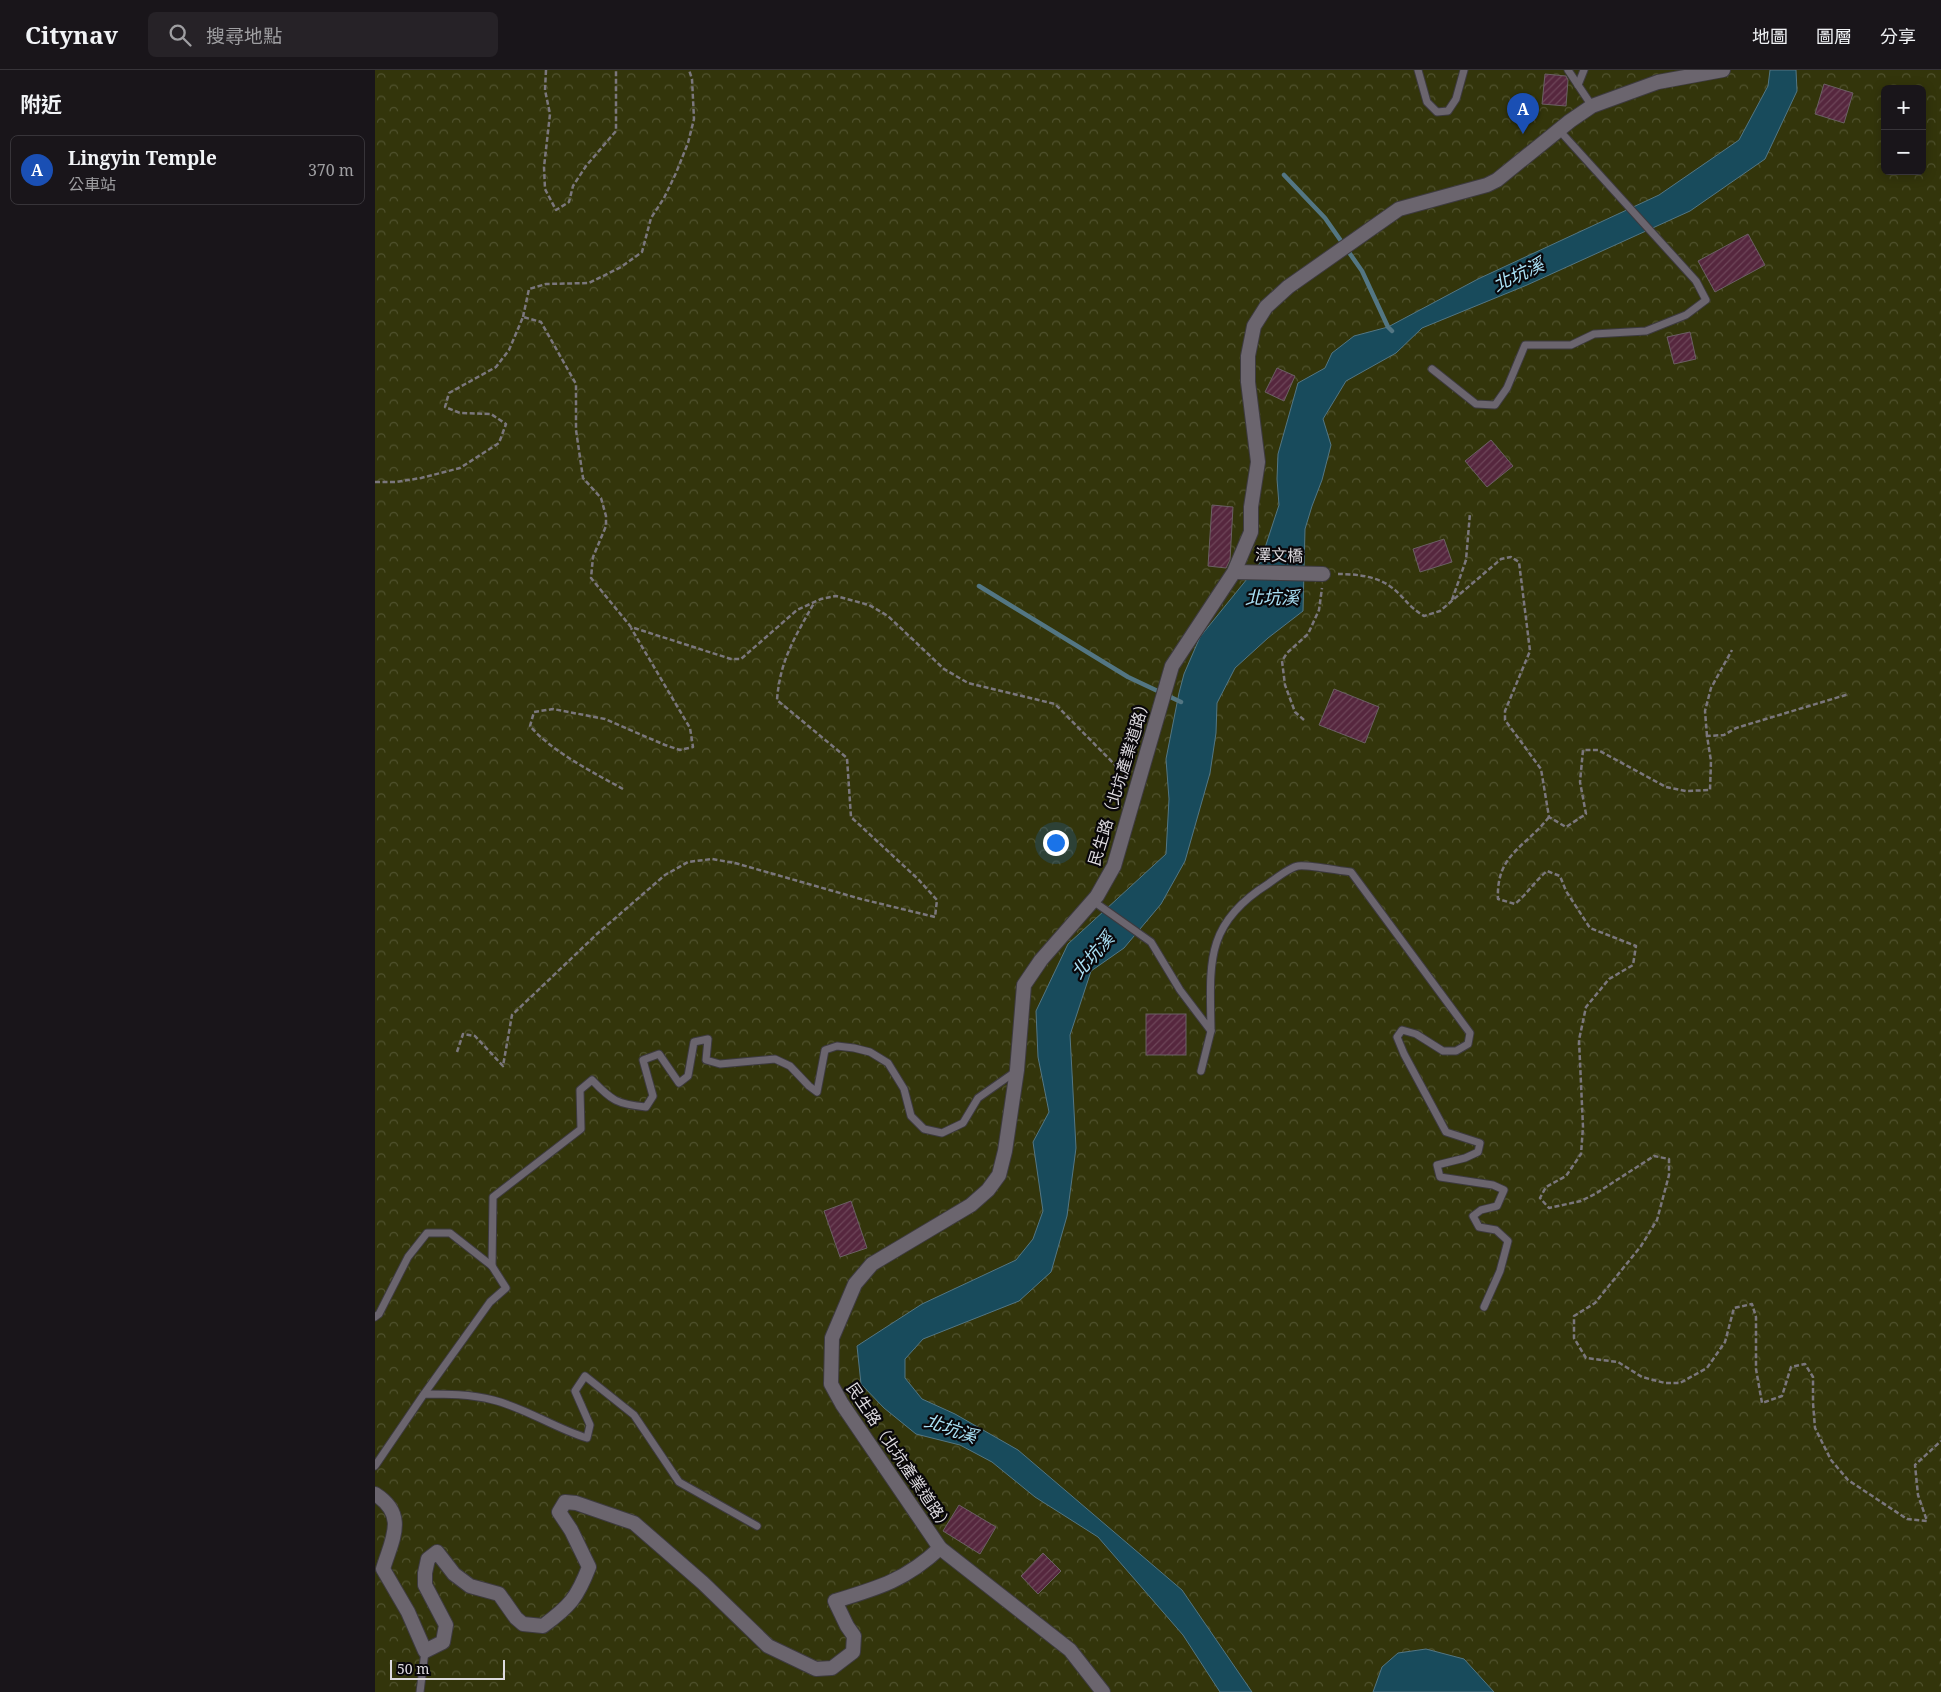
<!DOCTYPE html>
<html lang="zh-TW">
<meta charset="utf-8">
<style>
:root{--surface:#19151a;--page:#262227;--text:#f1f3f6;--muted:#9f9fa2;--line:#373439;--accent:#2563eb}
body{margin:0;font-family:"Noto Serif","Noto Sans TC",serif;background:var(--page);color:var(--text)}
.controls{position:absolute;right:15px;top:15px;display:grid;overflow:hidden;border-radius:8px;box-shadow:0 2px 12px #0003}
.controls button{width:45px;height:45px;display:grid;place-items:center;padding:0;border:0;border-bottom:1px solid var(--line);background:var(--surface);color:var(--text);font:25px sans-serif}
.scale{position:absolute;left:15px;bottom:12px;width:115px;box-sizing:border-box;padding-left:5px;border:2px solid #dddadf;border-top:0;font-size:14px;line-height:18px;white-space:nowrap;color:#dddadf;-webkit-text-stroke:4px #09070a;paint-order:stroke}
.you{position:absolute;left:680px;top:772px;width:18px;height:18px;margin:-12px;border:4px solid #fff;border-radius:50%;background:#1a73e8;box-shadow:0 0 0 8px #1a73e833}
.badge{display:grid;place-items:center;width:32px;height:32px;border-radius:50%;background:var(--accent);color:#fff;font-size:16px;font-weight:700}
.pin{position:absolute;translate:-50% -41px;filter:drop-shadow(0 1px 2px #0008)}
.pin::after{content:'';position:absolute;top:26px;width:18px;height:15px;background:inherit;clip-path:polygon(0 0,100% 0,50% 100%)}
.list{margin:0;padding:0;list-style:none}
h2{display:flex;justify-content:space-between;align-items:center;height:65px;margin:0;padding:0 20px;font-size:21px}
h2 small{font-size:16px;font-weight:400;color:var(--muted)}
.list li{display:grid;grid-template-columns:32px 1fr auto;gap:15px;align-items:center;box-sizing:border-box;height:70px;margin:0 10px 10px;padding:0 10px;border:1px solid var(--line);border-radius:8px}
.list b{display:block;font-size:19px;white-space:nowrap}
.list p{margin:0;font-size:16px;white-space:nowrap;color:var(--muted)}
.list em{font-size:16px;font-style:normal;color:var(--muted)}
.icon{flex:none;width:28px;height:28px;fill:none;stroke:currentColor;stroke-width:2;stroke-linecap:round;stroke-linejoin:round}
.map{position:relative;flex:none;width:1566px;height:1622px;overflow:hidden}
header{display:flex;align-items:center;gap:30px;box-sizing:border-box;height:70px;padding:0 25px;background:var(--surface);border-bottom:1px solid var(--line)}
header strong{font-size:24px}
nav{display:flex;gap:28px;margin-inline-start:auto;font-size:18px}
.search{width:350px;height:45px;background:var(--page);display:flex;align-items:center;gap:12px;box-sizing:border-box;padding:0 18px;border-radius:8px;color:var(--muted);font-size:19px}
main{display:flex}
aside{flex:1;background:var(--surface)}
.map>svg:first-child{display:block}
</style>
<header>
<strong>Citynav</strong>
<div class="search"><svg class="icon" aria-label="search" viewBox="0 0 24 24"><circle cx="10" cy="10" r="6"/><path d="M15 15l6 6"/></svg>搜尋地點</div>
<nav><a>地圖</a><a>圖層</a><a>分享</a></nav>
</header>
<main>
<aside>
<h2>附近<small></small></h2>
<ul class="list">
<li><span class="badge" style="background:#1a4fb4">A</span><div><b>Lingyin Temple</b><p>公車站</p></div><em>370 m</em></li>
</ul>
</aside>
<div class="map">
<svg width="1566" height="1622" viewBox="0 0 1566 1622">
<defs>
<pattern id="forest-crowns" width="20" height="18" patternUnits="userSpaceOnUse" patternTransform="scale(1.25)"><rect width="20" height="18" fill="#33350b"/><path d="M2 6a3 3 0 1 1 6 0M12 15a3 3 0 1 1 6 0" fill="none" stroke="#50522e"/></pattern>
<pattern id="building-hatch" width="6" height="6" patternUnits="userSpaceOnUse" patternTransform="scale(1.25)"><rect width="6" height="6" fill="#56273e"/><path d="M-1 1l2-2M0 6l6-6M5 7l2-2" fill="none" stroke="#6e4659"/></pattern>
</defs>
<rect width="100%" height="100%" fill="#211c23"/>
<path fill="url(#forest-crowns)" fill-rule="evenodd" d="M0,0H1566V1622H0ZM1510,19H1547V101H1510Z"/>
<g fill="#184b5c" stroke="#537683">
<path d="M1395,0H1421L1422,21L1390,89L1315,141L1152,215L1047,258L1021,283L971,311L948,349L956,375L947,410L937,436L930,459L928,541L893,568L860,598L842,633L841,663L835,703L810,791L786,834L749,878L716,901L695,965L701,1078L692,1146L676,1202L644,1231L548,1269L530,1289V1308L547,1329L580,1344L643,1380L807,1520L877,1622H845L808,1565L723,1467L660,1427L617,1392L585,1375L541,1364L509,1338L486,1314L482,1276L547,1234L641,1190L658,1169L668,1141L658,1072L674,1042L663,987L661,941L693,874L791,784L794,729L791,689L804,623L809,604L825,567L885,493L904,435L902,409L903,384L923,313L950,298L957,283L979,266L1013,257L1103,209L1284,125L1364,70L1393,16Z"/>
<path d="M1051,1579L1089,1589L1119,1622H998L1007,1597L1023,1583Z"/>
</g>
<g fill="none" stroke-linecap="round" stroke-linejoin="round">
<g stroke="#537683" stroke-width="4.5">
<path d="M909,105L950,148L987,201L1013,257L1017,261"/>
<path d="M604,516L753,607L806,632"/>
</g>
</g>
<g fill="url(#building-hatch)" stroke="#6b6064">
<path d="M1170,4L1191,6L1193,10L1191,36L1167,34Z"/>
<path d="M1449,14L1478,23L1469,53L1440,44Z"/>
<path d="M1373,164L1390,195L1340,222L1323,191Z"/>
<path d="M1315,262L1321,289L1299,294L1292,267Z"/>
<path d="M902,298L920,306L909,331L890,322Z"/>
<path d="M1116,370L1138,396L1112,417L1090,391Z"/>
<path d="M837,435L858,437L855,490L851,498L833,496Z"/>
<path d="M1069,469L1077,492L1045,502L1038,479Z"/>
<path d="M959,619L1004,637L990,673L944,655Z"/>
<rect x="771" y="944" width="40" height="41"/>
<path d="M476,1131L492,1178L465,1187L449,1141Z"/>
<path d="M584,1435L621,1457L605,1484L568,1461Z"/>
<path d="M668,1483L686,1501L663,1524L646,1506Z"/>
</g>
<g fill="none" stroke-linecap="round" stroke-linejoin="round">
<defs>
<g id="lane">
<path d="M1043,0L1052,32L1062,42L1073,41L1081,29L1089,0"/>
<path d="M1193,0L1217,36"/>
<path d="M1203,15L1209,0"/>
<path d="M1057,299L1101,334L1120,335L1132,318L1150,275H1196L1219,264L1271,261L1311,245L1331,230L1321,211L1184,60"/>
<path d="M718,831L776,872L805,920L836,961C835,894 829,854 893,814C900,809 915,797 923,796C931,794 965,801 976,802L1095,963L1093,974L1081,981H1068L1041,964L1027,960L1022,967L1029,984L1071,1062L1105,1073L1103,1082L1090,1088L1062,1095L1065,1107L1118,1115L1129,1120L1122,1136L1106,1140L1098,1146L1104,1157L1121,1160L1133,1171L1125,1201L1109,1237"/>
<path d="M826,1001L836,961"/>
<path d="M117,1196L118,1127L206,1059L205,1020L217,1010C237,1031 242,1034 271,1037L278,1026L268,990L284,984L304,1013L313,1006L319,972L333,969L331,990L345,994L400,989L415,996L434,1016L442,1022L450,980L462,976L479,978L495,982L513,993L529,1019L536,1046L549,1059L567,1063L588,1053L603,1028L640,1002"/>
<path d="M0,1247L4,1244L33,1187L52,1163H75L117,1196L131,1218L115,1232L49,1324"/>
<path d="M0,1396L49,1324C72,1324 95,1324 118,1330C151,1338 179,1358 212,1368L215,1355L200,1321L210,1306L259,1345L304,1412L382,1456"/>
<path d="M45,1622L50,1581"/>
</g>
<g id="street">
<path d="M860,502L948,504"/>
<path d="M0,1424C33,1445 17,1469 8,1499L33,1542L50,1581L68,1572L71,1555L50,1515V1503L53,1489L62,1482L79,1504L95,1516L124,1524L141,1548L148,1554L168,1556C195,1536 202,1528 214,1497L196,1460L184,1442L190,1432L201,1433L259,1453L328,1513L393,1576L441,1599L457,1598L478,1582L479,1566L472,1556L460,1531C503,1518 531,1510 565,1478"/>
<path d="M728,1622L695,1580L565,1478L467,1334L456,1314L457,1268L480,1214L497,1194L596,1135L613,1120L624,1105L630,1081L642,1000L649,915L666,890L722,826L739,796L797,596L859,502L876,462V437L883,392L873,312V286L879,256L891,237L913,217L1024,139L1112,115L1122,110L1195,51L1217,36L1283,12L1348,0"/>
</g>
</defs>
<use href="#lane" stroke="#3d3a3f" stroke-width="9"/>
<use href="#street" stroke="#3d3a3f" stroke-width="16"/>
<g stroke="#7b777d" stroke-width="2.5" stroke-dasharray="5 2.5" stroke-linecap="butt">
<path d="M171,0L170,20L175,44L169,97L170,119L181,140L194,132L198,116L211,96L241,61V0"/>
<path d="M148,247L154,219L171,214L214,213L246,197L267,182L276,148L289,128L301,103L313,73L319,49L317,9L314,0"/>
<path d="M0,412H21L46,408L85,398L124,373L131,354L116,344L85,343L70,337L74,323L121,297L134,280L148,247L166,252L201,314V360L208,408L226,428L231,446V456L218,487L216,508L256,557L356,589H366L422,540L446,529L461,526L494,535L513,546L569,599L593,613L680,634L751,706"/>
<path d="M963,504C980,504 1002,506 1016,517C1030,527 1032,536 1049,546L1065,541L1126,489L1136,487L1144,492L1155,581L1130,641V650L1166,699L1174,747L1191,757L1211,744L1205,712L1208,680H1223L1291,717L1311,721L1335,720L1336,691L1332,666L1349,665L1361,658L1474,624"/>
<path d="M1077,530L1091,490L1095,443"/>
<path d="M929,650L920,642L910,615L907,591L912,583L933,564L944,540L947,518"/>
<path d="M1332,666L1330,641L1336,618L1357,580"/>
<path d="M248,719C219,703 176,681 155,656L159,642L178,639L230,649L290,675L305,680L318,677L315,658L256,558"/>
<path d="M1174,747C1150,778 1121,784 1123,829L1140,834C1152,824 1160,811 1172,801L1185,806L1191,821L1215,858L1261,876L1258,895L1234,909L1211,937L1204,970L1208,1057L1206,1084L1191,1106L1171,1117L1165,1128L1174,1138L1206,1131L1220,1124L1279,1086L1294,1089V1105L1282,1150L1266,1176L1220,1233L1199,1246V1268L1211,1288L1243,1292L1267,1307L1290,1313H1305L1332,1298L1350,1272L1359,1238L1377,1234L1381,1247V1299L1387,1333L1407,1326L1416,1297L1430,1294L1438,1307V1333L1440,1358L1456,1390L1473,1410L1532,1449L1552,1451L1543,1425L1540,1395L1566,1371"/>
<path d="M82,982L88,964L100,966L128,996L137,945L223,863L290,805L313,792L337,789L360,793L486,829L560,847L562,830L543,809L476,747L472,688L402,630C405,590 420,567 439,533"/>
</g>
<use href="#lane" stroke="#6b656e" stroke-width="7"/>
<use href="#street" stroke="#6b656e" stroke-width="14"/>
</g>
<g text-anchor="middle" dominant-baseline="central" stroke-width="4.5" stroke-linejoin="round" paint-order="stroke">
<g font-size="16" fill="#dddadf" stroke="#09070a">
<text transform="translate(904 485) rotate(1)">澤文橋</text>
<text transform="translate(744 711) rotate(-73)">民生路（北坑產業道路）</text>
<text transform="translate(525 1387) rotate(56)">民生路（北坑產業道路）</text>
</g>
<g font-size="18" font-style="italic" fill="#aae1f6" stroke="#09070a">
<text transform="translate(1143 204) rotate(-25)">北坑溪</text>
<text x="897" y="527">北坑溪</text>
<text transform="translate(717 885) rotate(-49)">北坑溪</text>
<text transform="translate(576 1358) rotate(19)">北坑溪</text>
</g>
</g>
</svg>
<div class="controls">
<button>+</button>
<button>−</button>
</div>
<div class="scale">50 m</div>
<div class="you"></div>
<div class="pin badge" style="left:1148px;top:64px;background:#1a4fb4">A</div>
</div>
</main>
